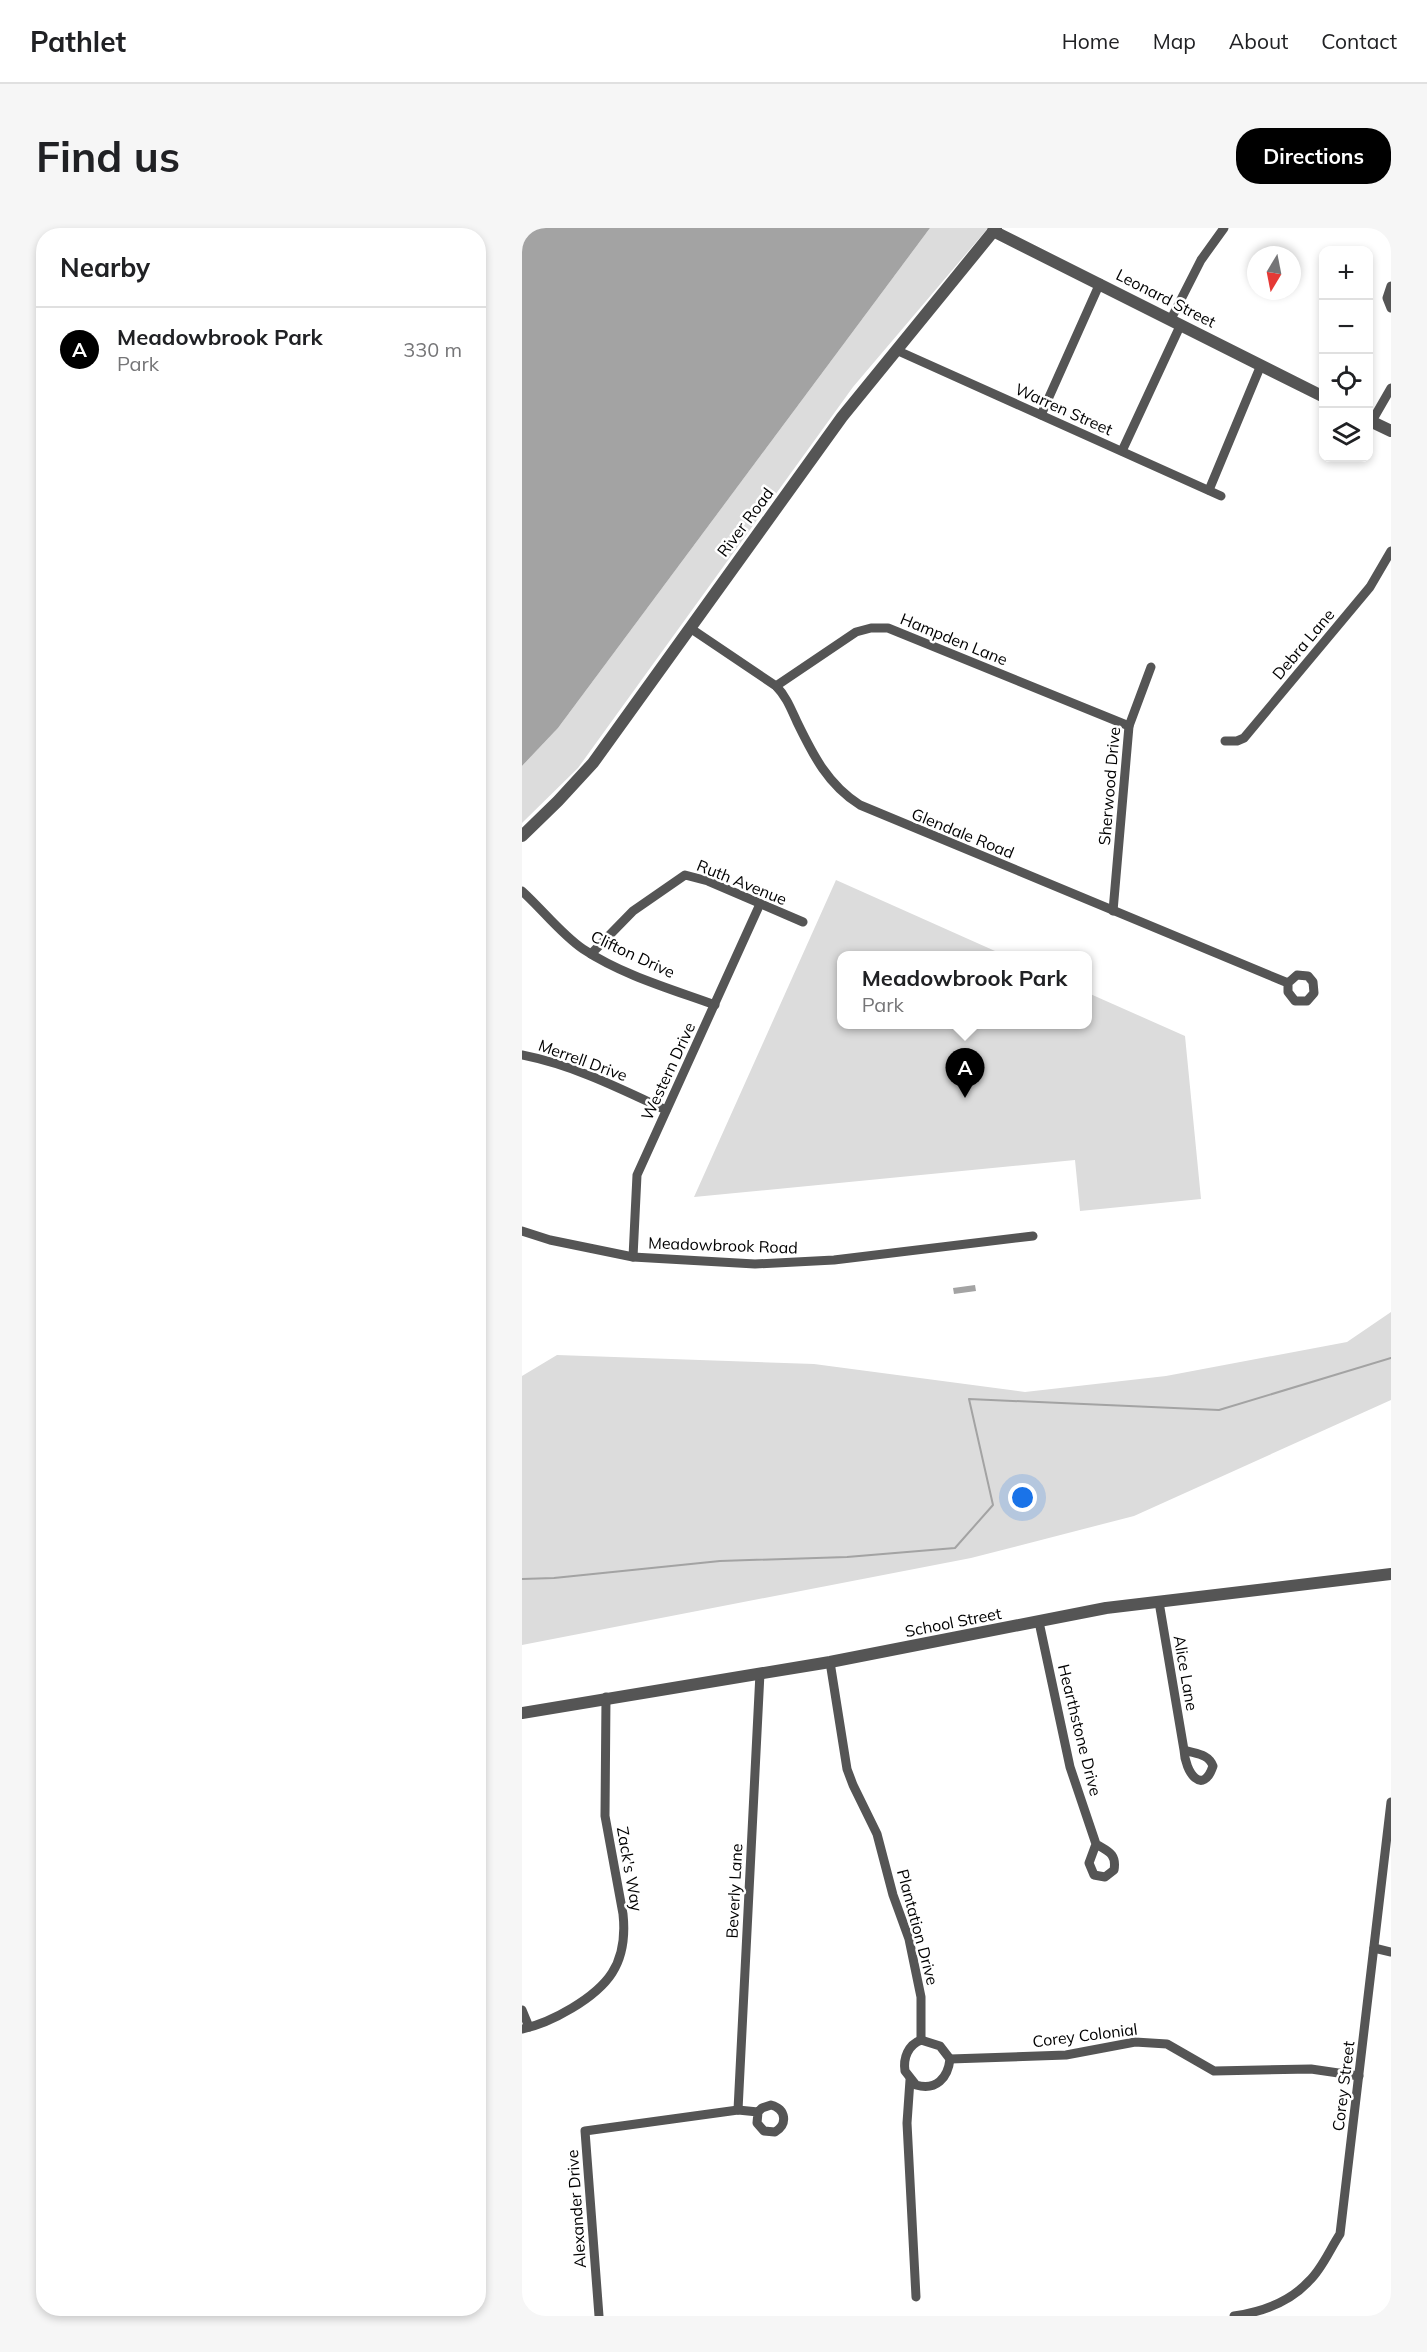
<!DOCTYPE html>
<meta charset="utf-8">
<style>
:root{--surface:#fff;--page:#f6f6f6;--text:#202124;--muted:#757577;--line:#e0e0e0;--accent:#000}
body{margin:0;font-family:Mulish,sans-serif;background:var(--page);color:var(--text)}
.controls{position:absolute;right:18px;top:18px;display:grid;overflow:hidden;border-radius:12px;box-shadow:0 3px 9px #0003}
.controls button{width:54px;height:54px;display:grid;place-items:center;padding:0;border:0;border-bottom:2px solid var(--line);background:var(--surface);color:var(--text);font:30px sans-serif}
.compass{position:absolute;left:725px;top:18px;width:54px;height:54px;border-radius:50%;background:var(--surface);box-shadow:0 3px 9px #0003;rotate:190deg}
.you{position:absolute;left:501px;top:1270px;width:21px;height:21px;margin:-15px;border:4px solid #fff;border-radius:50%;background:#1a73e8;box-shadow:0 0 0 9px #1a73e833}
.badge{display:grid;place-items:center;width:39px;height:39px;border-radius:50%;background:var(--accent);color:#fff;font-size:20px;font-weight:700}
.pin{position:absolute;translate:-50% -50px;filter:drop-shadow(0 2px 3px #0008)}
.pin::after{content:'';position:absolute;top:32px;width:21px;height:18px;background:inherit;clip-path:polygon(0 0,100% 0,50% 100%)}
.popup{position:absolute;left:315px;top:723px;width:255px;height:78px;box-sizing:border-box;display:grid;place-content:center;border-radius:12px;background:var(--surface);filter:drop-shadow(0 2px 4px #0005);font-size:20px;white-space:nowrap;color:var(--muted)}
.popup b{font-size:22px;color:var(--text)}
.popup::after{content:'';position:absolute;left:50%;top:100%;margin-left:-12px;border:12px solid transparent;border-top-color:var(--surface)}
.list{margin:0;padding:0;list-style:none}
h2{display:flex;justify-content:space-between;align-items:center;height:78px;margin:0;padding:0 24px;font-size:26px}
h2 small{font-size:20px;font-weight:400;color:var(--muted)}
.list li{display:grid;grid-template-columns:39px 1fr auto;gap:18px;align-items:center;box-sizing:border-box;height:84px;padding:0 24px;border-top:2px solid var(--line)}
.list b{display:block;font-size:22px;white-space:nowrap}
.list p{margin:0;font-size:20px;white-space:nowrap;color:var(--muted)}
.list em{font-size:20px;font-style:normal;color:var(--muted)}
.icon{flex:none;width:33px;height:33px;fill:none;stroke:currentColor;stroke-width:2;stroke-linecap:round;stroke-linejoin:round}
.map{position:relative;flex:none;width:869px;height:2088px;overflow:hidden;border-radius:24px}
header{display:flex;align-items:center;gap:36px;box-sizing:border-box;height:84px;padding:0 30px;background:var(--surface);border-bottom:2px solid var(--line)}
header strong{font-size:28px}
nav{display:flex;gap:33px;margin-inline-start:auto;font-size:21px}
.intro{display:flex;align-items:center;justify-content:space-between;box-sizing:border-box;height:144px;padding:0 36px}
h1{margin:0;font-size:42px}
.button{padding:15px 27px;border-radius:24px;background:var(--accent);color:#fff;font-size:21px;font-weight:700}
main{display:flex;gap:36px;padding:0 36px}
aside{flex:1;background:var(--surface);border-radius:24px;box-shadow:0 3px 9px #0003}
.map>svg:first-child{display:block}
</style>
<header>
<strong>Pathlet</strong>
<nav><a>Home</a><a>Map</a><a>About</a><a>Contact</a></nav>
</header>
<div class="intro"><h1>Find us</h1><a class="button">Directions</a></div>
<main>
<aside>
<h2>Nearby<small></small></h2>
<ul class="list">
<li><span class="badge">A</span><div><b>Meadowbrook Park</b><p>Park</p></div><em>330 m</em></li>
</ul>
</aside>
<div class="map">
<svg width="869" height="2088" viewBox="0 0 869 2088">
<rect width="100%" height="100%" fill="#fff"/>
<g fill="#dcdcdc">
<path d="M408,0H466L331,159L56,540L0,595V538L36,500Z"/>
<path d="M314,652L482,727L320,728V796H566V765L663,808L679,971L558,983L553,932L172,969Z"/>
<path d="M869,1084V1172L612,1288L449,1330L0,1417V1148L35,1127L292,1136L503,1164L644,1148L825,1114Z"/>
</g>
<g fill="#a3a3a3">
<path d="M0,0H408L36,500L0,538Z"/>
<path d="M453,1057L454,1063L432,1066L431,1060Z"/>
</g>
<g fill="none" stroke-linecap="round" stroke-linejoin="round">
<path stroke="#a3a3a3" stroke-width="2" d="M0,1351L32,1350L198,1333L325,1329L433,1320L471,1277L447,1171L697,1182L869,1130"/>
<g stroke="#555" stroke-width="9">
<path d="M869,58L865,70L869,80"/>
<path d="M649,91L679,32L702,0"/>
<path d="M374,122L699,268"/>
<path d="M519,187L578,55"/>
<path d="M850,193L869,160"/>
<path d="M600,223L659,96"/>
<path d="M687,262L739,137"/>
<path d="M168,400L254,458C264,468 269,481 275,494C291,527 306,557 338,577L766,755V764L773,773H785L792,765L791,754L786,748L775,747L766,755"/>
<path d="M254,458L334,404L349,400H366L607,498"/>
<path d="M703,513H715L722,510L848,359L869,323"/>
<path d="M0,663C20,681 39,706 61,721C100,747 149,761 193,777"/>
<path d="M591,683L607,498L629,439"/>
<path d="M69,726L111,683L163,647L186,653L281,694"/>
<path d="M0,827C51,837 97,860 144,882"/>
<path d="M0,1003L28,1012L111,1029L233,1036L312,1032L511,1008"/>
<path d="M111,1029L115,947L238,676"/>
<path d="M637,1374L662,1522C673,1526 686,1525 691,1538C681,1568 663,1545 662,1522"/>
<path d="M517,1394L548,1539L574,1616L567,1635L572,1647L583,1649L592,1642C595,1625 585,1623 574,1616"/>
<path d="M308,1434L325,1541L331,1557L355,1606L371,1667L387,1711L399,1769V1812"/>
<path d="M852,1720L869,1724"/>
<path d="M0,1782L7,1799"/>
<path d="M0,1801C29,1795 74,1770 90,1745C101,1728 103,1705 101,1686L83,1588L84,1469"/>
<path d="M399,1812L418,1818L428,1831C426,1850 414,1863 394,1857L383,1843C381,1830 386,1817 399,1812Z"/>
<path d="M428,1831L544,1827L613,1814L645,1816L692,1843L789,1841L837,1848"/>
<path d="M388,1852L385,1895L394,2069"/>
<path d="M216,1882L238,1445"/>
<path d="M77,2088L63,1903L216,1882L236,1884L240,1880L249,1877C264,1881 266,1896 253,1904L242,1903L235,1895L236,1884"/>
<path d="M712,2088C739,2084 768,2074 787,2053C800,2041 808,2021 818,2006L869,1574"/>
</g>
<g stroke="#555" stroke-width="12">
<path d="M471,3L802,169"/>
<path d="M846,192L869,203"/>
<path d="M0,608L36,573L71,535L320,189L474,0"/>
<path d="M0,1485L308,1434L584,1380L869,1346"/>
</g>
</g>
<g text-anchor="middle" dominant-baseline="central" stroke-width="5" stroke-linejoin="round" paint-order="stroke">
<g font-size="16" fill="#000" stroke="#fff">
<text transform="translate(644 70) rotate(27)">Leonard Street</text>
<text transform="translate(542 181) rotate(24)">Warren Street</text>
<text transform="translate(223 294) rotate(-53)">River Road</text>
<text transform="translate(432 411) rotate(22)">Hampden Lane</text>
<text transform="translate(781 416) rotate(-50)">Debra Lane</text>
<text transform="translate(587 558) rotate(-85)">Sherwood Drive</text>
<text transform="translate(441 605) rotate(22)">Glendale Road</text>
<text transform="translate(220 654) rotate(22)">Ruth Avenue</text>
<text transform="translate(111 726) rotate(25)">Clifton Drive</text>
<text transform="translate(61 832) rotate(20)">Merrell Drive</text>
<text transform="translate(146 843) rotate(-65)">Western Drive</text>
<text transform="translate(201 1017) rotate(2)">Meadowbrook Road</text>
<text transform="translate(431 1394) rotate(-11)">School Street</text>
<text transform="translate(664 1445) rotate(80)">Alice Lane</text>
<text transform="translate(558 1502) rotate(76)">Hearthstone Drive</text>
<text transform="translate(108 1641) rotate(80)">Zack's Way</text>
<text transform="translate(212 1663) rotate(-87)">Beverly Lane</text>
<text transform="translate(396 1699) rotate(75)">Plantation Drive</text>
<text transform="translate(563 1807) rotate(-7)">Corey Colonial</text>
<text transform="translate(821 1858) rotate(-83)">Corey Street</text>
<text transform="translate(54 1981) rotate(-94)">Alexander Drive</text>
</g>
</g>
</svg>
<div class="controls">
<button>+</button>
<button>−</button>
<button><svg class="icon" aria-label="locate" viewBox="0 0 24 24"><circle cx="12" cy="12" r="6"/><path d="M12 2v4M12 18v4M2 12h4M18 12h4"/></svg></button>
<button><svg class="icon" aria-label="layers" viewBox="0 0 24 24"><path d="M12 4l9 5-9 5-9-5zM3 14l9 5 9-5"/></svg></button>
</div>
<svg class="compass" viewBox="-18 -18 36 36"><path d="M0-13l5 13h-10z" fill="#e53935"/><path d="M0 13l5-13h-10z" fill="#757577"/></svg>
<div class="you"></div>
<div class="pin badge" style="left:443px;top:870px">A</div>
<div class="popup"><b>Meadowbrook Park</b>Park</div>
</div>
</main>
